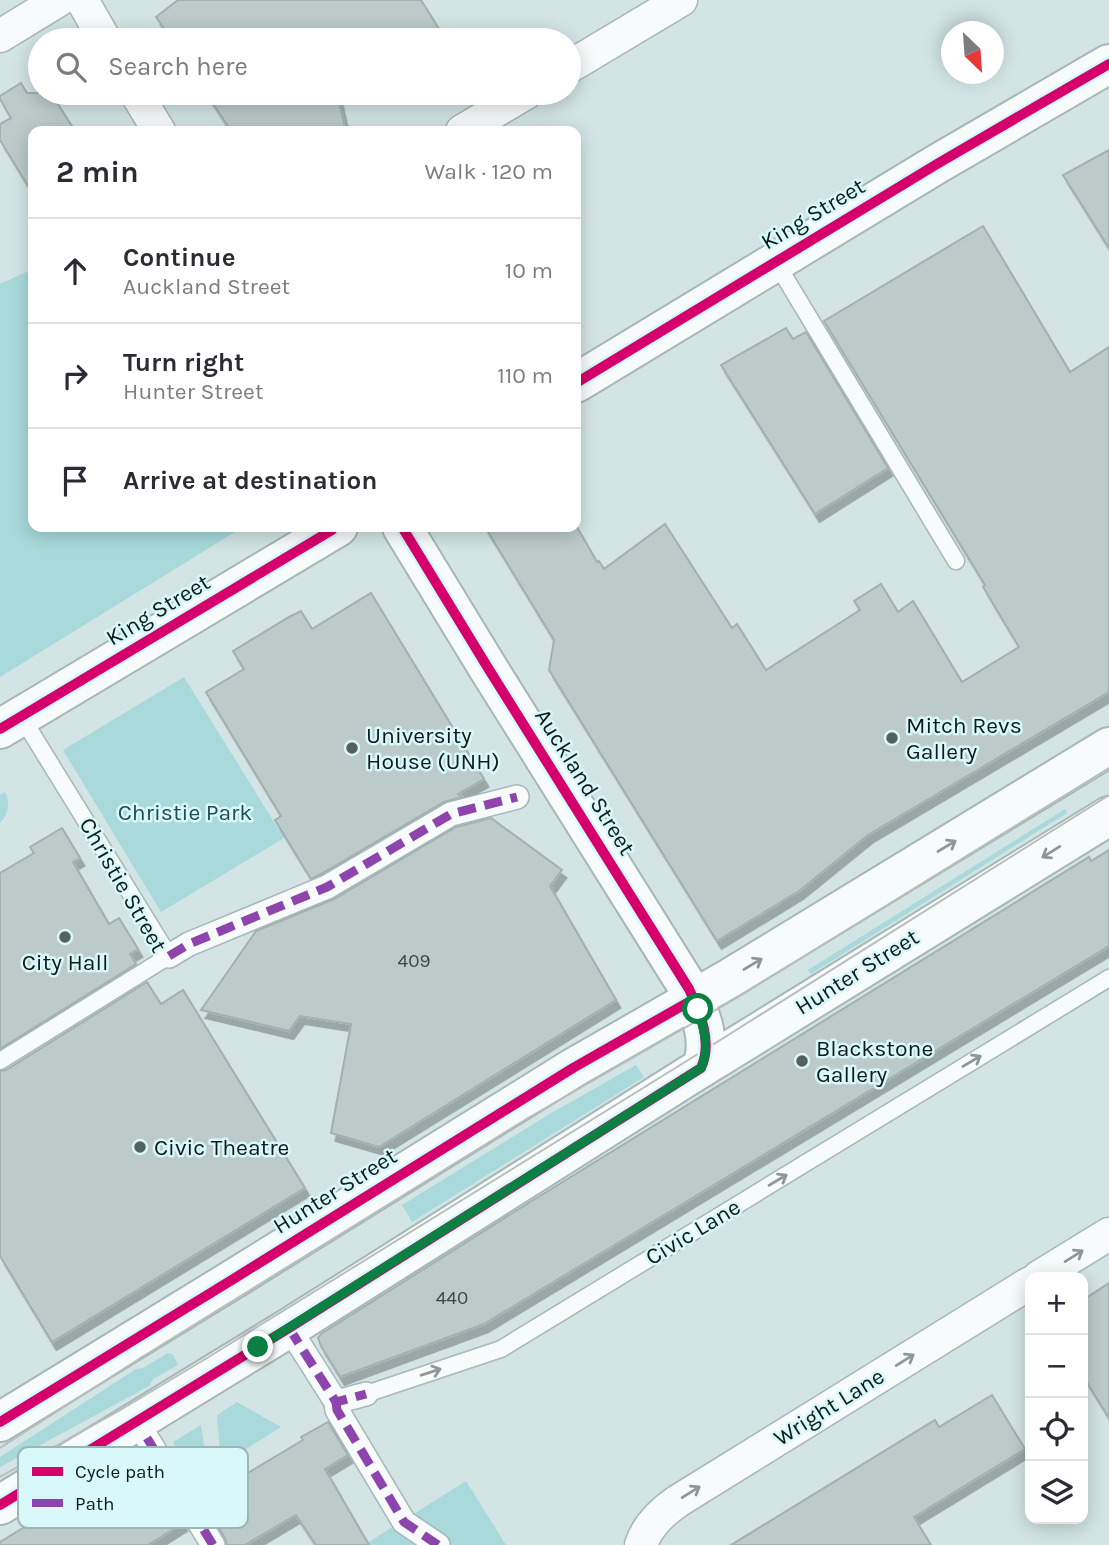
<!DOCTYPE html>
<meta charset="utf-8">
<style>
:root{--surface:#fff;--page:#f2f2f3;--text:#2b2b33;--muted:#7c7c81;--line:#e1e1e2}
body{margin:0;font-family:Karla,sans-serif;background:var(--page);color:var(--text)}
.controls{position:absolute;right:21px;bottom:21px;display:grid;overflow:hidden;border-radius:14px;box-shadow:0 4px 18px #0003}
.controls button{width:63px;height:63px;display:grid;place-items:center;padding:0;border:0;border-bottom:2px solid var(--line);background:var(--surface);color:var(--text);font:35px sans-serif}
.compass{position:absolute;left:941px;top:21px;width:63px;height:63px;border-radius:50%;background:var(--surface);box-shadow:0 4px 18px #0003;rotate:155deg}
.stop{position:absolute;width:21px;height:21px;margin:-16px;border:5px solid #0b8043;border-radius:50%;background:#fff}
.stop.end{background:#0b8043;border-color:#fff;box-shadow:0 2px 7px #0008}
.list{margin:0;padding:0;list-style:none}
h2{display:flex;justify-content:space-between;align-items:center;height:91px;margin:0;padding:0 28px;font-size:30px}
h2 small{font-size:23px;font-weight:400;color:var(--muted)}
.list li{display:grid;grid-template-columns:46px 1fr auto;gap:21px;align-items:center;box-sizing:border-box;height:105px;padding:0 28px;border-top:2px solid var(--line)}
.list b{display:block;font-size:26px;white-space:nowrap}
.list p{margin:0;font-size:23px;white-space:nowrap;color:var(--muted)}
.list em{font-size:23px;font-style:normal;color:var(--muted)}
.icon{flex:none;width:38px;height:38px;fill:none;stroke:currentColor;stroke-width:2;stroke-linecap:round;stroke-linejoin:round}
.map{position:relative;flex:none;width:1109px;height:1545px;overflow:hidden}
.search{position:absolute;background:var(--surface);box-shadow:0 4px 18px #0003;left:28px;top:28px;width:553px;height:77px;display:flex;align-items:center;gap:18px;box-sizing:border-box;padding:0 24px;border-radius:38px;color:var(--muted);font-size:26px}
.panel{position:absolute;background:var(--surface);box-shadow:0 4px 18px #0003;left:28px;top:126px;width:553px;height:406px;border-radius:14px}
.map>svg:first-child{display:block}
</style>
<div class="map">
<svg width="1109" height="1545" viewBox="0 0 1109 1545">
<defs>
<filter id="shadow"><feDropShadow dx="4.5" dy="8" stdDeviation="0" flood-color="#0004"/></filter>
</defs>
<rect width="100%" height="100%" fill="#d2e4e4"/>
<g fill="#a9d9da">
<path d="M33,269V527H243L0,677V284Z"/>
<path d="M184,677L284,838L161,912L63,750Z"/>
<path d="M5,792C11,803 8,814 0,823V795Z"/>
<path d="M1065,809L1067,813L811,974L808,970Z"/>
<path d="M636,1065L644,1077L412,1222L402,1205L548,1115Z"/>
<path d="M168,1353L172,1354L178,1364L176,1366L153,1379L149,1386L0,1467V1457L136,1369L143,1368Z"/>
<path d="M237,1402L281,1427L221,1465L217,1415Z"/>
<path d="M201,1425L208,1472L195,1481L173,1442Z"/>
<path d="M466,1481L506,1545H364Z"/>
</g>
<g fill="#bccaca" stroke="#a2b0b0" stroke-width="2" filter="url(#shadow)">
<path d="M178,0H421L446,40H172L156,17Z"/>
<path d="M21,83L27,93H51L75,131H33V194L0,140V124L11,118L0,99V96Z"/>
<path d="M206,93H337L346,131H231Z"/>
<path d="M1109,150V248L1063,175Z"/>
<path d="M983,226L1070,372L1109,347V692L868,835L799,891L717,941L549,670L554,640L485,527H577L597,562L599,561L604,569L665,524L732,628L737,624L766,670L860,610L854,601L881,584L898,612L913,601L962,682L1019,647L983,587L985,585L824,321Z"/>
<path d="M786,328L793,339L806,332L888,468L815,514L721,365Z"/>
<path d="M371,593L484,779L458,794L462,797L444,802L321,874L311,879L275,820L281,816L206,692L244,669L233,651L289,617L301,611L312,629Z"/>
<path d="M491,818L562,870L550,886L616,1000L379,1147L331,1133L351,1024L300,1016L289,1031L201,1010L256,931L334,899L456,827Z"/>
<path d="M62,828L80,858L73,862L109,924L119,918L138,949L130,954L136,964L0,1049V873L34,853L30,847Z"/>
<path d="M1109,850V946L484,1324L340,1377L321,1346L318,1338L321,1334L514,1212L1089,857L1091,861Z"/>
<path d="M147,982L161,1004L183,990L305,1188L52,1342L0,1256V1071L6,1070Z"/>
<path d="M1109,1283V1418L1083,1376V1300Z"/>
<path d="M992,1395L1025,1449L914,1517L931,1545H731L935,1420L939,1427Z"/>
<path d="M328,1422L348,1455L325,1469L369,1545H316L296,1515L245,1545H227L225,1538L207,1509L236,1492L231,1483L303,1440L301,1437Z"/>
<path d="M133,1449L138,1450L183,1523L148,1545H0V1542L77,1495L72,1487Z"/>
</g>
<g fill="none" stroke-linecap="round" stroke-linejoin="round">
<defs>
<g id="service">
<path d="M775,261L956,561"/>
<path d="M0,1061L169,956L21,716"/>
<path d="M366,1394L501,1349L1109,978"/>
</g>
<g id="pedestrian">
<path d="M169,956L189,944L327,887L451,814L517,797"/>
<path d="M289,1328L336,1402L366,1394"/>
<path d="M336,1402L337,1410L404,1522L438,1545"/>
<path d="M147,1438L213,1545"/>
</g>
<g id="minor">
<path d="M82,0L105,40"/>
<path d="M0,36L59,0"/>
<path d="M569,67L681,0"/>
<path d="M136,93L159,131"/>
<path d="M462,131L526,93"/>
<path d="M1039,1277L1109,1234"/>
<path d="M641,1545C647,1526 662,1512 678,1501L1030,1283"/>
</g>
<path id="tertiary" d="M402,527L488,668L689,989C700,1013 713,1042 701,1068"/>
<g id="secondary">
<path d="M576,383L937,164L1109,64"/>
<path d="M0,729L338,527"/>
<path d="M0,1422L235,1278L573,1068L730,978L1109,747"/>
<path d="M0,1505L289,1328L688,1076L1109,816"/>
</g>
</defs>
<use href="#service" stroke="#a8b6b6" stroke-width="19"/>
<use href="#pedestrian" stroke="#a8b6b6" stroke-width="26"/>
<use href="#minor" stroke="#a8b6b6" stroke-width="35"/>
<use href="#tertiary" stroke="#a8b6b6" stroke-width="42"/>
<use href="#secondary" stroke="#a8b6b6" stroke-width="42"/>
<use href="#service" stroke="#f8fbfb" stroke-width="16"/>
<use href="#pedestrian" stroke="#f8fbfb" stroke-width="23"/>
<use href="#minor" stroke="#f8fbfb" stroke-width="32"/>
<use href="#tertiary" stroke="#f8fbfb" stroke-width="38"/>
<use href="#secondary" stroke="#f8fbfb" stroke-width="38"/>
<g stroke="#b8bebe" stroke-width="2">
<path d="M0,1448L142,1357L528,1118L740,996L1109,768"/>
<path d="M0,1477L117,1412L207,1358L706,1049L1109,795"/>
</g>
<g stroke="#8e44ad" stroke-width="9" stroke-dasharray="18 9" stroke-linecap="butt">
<path d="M169,956L189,944L327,887L451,814L517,797"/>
<path d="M289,1328L336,1402L366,1394"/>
<path d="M336,1402L337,1410L404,1522L438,1545"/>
<path d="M147,1438L213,1545"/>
</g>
<defs>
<g id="cycleway">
<path d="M576,383L937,164L1109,64"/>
<path d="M0,729L332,530"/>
<path d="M0,1422L235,1278L573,1068L694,999"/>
<path d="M0,1505L289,1328L701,1068C713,1042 700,1013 689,989L488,668L402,527"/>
</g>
</defs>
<use href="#cycleway" stroke="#d8f8f9" stroke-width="15"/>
<use href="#cycleway" stroke="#d6006c" stroke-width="10"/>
</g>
<defs><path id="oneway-shaft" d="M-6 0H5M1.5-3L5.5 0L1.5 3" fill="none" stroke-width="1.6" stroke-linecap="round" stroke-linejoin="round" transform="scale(1.75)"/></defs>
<g stroke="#8f9696">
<use href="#oneway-shaft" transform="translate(947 846) rotate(-31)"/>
<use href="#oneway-shaft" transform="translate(1051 852) rotate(148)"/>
<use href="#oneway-shaft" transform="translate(753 964) rotate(-31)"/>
<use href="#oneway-shaft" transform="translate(972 1061) rotate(-31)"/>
<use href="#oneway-shaft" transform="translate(778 1180) rotate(-31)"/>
<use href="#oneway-shaft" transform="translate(1074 1256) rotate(-32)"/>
<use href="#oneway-shaft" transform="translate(905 1360) rotate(-32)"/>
<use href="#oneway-shaft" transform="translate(431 1372) rotate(-18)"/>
<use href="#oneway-shaft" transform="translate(691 1492) rotate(-32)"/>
</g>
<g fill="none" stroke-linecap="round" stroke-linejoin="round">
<path stroke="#0b8043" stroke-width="9" d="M258,1347L701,1068C710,1048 704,1029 698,1009"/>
</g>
<g fill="#536161" stroke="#d8f8f9" stroke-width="2.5">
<circle cx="892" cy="738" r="7"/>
<circle cx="352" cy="748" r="7"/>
<circle cx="65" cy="937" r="7"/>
<circle cx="802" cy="1061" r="7"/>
<circle cx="140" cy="1147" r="7"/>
</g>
<g text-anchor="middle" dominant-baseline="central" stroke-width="5" stroke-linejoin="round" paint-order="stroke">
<g font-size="19" fill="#3a4747">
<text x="414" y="961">409</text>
<text x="452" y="1298">440</text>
</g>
<g font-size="23" fill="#0f1b1b" stroke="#d8f8f9">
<text transform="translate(813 214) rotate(-31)">King Street</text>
<text transform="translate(158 610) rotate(-31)">King Street</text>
<text transform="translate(585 782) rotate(58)">Auckland Street</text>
<text transform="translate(123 885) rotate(60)">Christie Street</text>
<text transform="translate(857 972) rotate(-32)">Hunter Street</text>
<text transform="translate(335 1191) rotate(-32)">Hunter Street</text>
<text transform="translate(693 1232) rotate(-31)">Civic Lane</text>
<text transform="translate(829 1407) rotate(-32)">Wright Lane</text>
</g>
<g font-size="23" fill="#0f1b1b" stroke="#d8f8f9" text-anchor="start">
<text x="906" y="725">Mitch Revs<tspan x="906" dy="26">Gallery</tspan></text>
<text x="366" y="735">University<tspan x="366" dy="26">House (UNH)</tspan></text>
<text x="65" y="962" text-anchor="middle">City Hall</text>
<text x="816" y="1048">Blackstone<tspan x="816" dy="26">Gallery</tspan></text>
<text x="154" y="1147">Civic Theatre</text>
</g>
<g font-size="23" fill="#204e4f" stroke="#d8f8f9">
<text x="185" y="812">Christie Park</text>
</g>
</g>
<rect x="18" y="1447" width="230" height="81" rx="10" fill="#d8f8f9" stroke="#9cb6b6" stroke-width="2"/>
<rect x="32" y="1467" width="31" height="9" fill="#d6006c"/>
<rect x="32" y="1499" width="31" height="8" fill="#8e44ad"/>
<g font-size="19" fill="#0f1b1b">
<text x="75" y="1478">Cycle path</text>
<text x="75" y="1510">Path</text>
</g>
</svg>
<div class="controls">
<button>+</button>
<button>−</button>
<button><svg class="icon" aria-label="locate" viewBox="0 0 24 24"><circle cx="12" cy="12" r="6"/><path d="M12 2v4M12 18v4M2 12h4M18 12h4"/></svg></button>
<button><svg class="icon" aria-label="layers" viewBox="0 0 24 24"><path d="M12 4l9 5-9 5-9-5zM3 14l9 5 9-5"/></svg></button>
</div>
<svg class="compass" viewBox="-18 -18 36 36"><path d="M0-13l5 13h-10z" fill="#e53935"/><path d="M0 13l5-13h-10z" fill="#7c7c81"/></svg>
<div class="stop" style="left:698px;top:1009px"></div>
<div class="stop end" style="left:258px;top:1347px"></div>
<div class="search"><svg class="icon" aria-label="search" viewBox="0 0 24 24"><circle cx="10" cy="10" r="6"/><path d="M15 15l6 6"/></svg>Search here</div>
<section class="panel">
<h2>2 min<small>Walk · 120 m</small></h2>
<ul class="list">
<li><svg class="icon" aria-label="ahead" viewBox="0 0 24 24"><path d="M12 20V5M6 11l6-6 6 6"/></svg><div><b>Continue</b><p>Auckland Street</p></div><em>10 m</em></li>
<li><svg class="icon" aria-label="right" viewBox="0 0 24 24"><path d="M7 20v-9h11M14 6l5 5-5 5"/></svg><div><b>Turn right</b><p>Hunter Street</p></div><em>110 m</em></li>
<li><svg class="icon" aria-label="arrive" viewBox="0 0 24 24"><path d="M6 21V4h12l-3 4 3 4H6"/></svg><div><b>Arrive at destination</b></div></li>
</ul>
</section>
</div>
